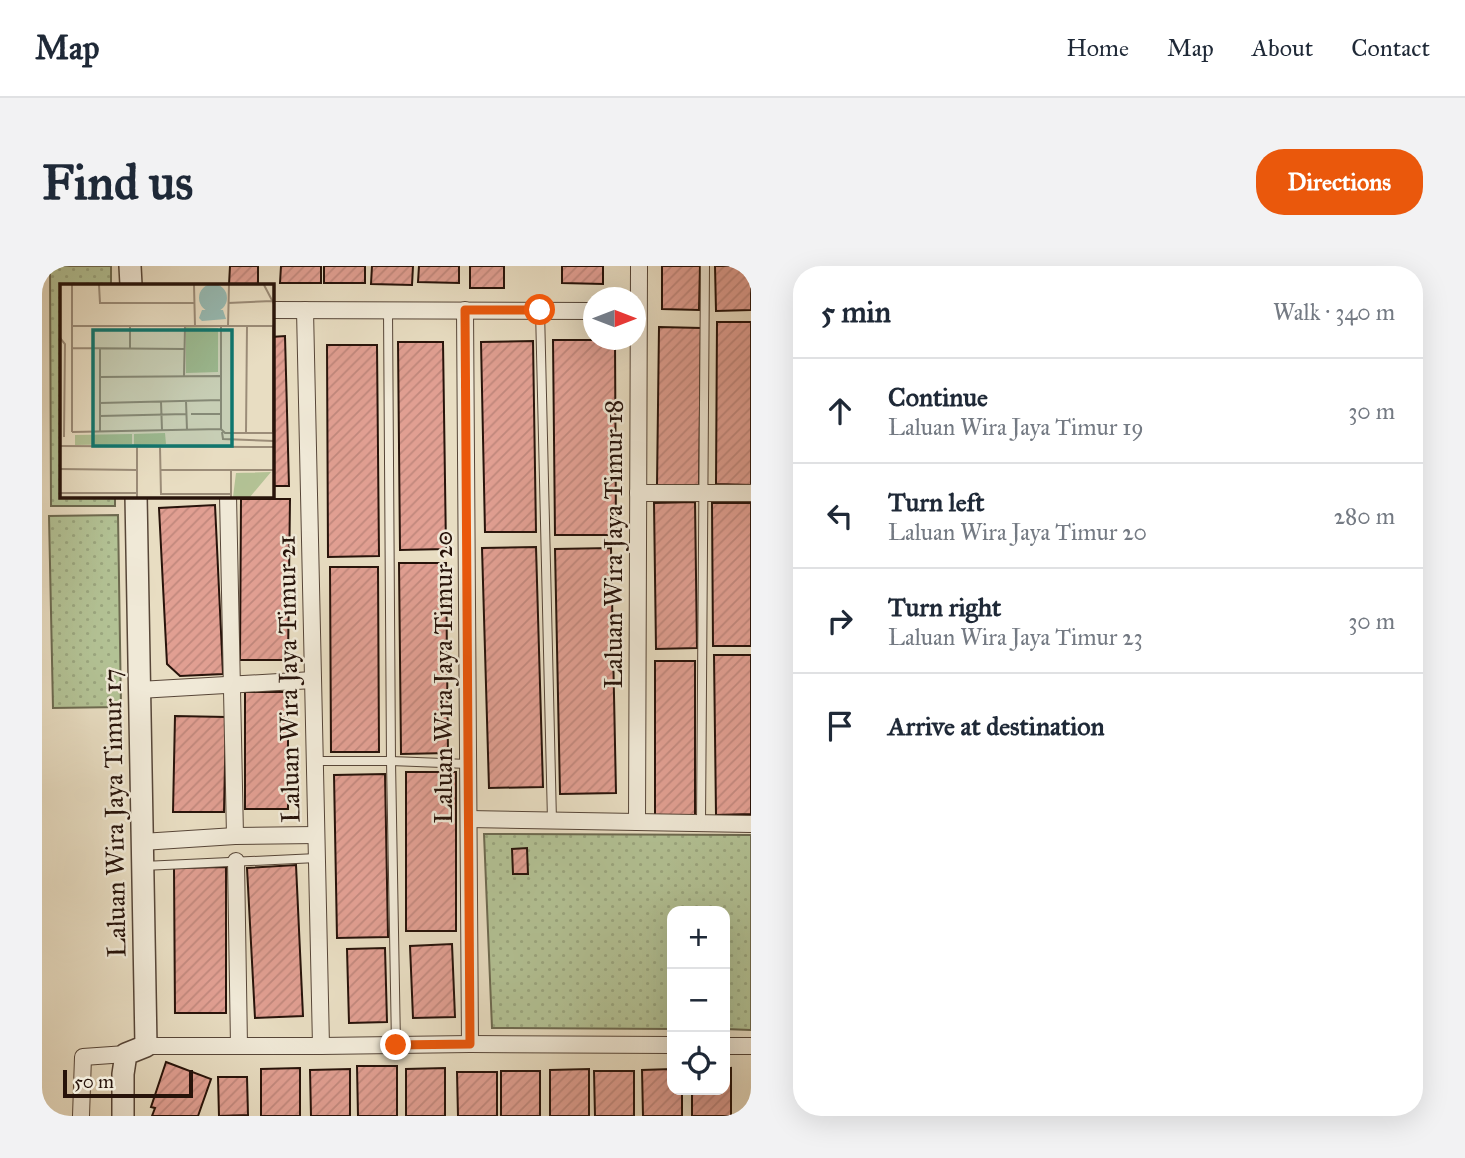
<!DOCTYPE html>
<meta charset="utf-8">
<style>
:root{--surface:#fff;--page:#f2f2f3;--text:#1f2937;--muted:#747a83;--line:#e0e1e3;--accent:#ea580c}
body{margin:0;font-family:"IM FELL Great Primer",serif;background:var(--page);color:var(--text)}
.controls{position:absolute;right:21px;bottom:21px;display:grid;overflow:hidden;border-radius:14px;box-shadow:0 7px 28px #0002}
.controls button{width:63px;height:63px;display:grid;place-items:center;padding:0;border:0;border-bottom:2px solid var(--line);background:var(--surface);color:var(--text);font:35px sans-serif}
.compass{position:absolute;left:541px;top:21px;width:63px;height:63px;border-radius:50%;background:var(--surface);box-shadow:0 7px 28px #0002;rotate:90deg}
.scale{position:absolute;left:21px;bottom:18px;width:130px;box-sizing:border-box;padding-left:7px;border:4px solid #27130a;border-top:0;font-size:19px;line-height:24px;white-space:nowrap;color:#27130a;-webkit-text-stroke:5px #f0e9d7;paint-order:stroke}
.stop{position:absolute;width:21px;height:21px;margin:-16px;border:5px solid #ea580c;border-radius:50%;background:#fff}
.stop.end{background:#ea580c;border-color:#fff;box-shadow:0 2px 7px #0008}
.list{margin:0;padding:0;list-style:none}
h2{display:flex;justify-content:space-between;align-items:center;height:91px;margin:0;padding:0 28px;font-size:30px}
h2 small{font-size:23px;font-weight:400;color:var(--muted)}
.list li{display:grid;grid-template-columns:46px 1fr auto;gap:21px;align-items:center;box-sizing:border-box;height:105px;padding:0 28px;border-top:2px solid var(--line)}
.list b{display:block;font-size:26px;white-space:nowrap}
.list p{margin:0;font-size:23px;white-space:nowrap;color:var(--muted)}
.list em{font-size:23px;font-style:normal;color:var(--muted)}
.icon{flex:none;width:38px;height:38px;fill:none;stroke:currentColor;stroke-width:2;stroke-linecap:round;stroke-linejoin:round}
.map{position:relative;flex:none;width:709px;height:850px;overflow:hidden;border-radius:28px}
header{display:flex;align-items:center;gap:42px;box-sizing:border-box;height:98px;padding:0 35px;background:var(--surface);border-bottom:2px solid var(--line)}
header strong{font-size:33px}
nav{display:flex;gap:38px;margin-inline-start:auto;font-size:24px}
.intro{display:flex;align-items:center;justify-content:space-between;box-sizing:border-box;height:168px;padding:0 42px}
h1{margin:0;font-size:49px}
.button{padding:18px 32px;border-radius:28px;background:var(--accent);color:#fff;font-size:24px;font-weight:700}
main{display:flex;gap:42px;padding:0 42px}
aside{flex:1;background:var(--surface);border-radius:28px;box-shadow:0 7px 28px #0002}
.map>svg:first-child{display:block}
</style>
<header>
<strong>Map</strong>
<nav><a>Home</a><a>Map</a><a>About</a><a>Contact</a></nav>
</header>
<div class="intro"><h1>Find us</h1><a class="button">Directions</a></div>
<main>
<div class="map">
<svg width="709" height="850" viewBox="0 0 709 850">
<defs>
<pattern id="grass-dots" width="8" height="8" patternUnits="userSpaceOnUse" patternTransform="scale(1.75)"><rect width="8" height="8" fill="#b3c295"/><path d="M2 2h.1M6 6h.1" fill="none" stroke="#9aa67f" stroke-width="1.8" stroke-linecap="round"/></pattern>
<pattern id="building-hatch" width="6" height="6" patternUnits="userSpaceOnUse" patternTransform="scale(1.75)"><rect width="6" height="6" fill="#e19f92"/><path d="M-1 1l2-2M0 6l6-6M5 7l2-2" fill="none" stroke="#c1887d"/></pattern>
</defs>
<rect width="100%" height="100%" fill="#e8ddc2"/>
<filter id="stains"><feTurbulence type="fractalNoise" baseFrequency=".00286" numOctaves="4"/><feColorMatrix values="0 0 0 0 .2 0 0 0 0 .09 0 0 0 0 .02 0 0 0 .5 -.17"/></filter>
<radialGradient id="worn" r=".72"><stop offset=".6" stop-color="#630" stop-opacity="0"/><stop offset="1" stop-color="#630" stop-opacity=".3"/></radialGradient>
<g fill="url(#grass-dots)" stroke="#6d6a50" stroke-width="2">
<path d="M8,0H69V19H19V229H73V240H9Z"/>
<path d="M76,249L79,441L11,442L7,250Z"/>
<path d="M442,568L709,569V764L683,763V645H630V763L450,762Z"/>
</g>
<g fill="url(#building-hatch)" stroke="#27130a" stroke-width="2">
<path d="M188,0H216V19H187Z"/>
<path d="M239,0H279V17H238Z"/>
<rect x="282" y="0" width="41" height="17"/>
<path d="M330,0H371L370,19L329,18Z"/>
<path d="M377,0H417V17L376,16Z"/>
<rect x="428" y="0" width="34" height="22"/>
<path d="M520,0H561V18L520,17Z"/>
<path d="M620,0H658L657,44L620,43Z"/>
<path d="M673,0H709V44L674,45Z"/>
<path d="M675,56H709V219L674,218Z"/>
<path d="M617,61L659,62L657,219H615Z"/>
<path d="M243,70L247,220H229V71Z"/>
<path d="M511,74H573L574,269H513Z"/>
<path d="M491,75L494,266H443L439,76Z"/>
<path d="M356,76H401L404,283L358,284Z"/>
<path d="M285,79H335L337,290L286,291Z"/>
<path d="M199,233H248L246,394H198Z"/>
<path d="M653,236L655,382L614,383L612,237Z"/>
<path d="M670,237H709V380H671Z"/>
<path d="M173,239L181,408L138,410L125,398L117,242Z"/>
<path d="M494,281L501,521L447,522L440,282Z"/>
<path d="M569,282L574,527L518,528L513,283Z"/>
<path d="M357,297H404L406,487L359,488Z"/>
<path d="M288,301H336L337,486H289Z"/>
<path d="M672,389H709V548L674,549Z"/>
<rect x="613" y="395" width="40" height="155"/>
<rect x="203" y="426" width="43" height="117"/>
<path d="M133,450L184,451L182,546H131Z"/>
<rect x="364" y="506" width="50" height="159"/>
<path d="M343,508L346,671L295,672L292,509Z"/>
<path d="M485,582L486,608H471L470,583Z"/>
<path d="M254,599L261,750L213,752L205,602Z"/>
<path d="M184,601V747H133L132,602Z"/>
<path d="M410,678L413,751L371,752L368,680Z"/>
<path d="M343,682L345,756L307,757L305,683Z"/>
<path d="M124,796L169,813L156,850H110L113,842L109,841Z"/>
<path d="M315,800H355V850H316Z"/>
<path d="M258,802V850H219V803Z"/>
<path d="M403,802V850H364V803Z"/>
<path d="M689,802V850H650V824H683V803Z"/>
<path d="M308,803V850H269L268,804Z"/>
<path d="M547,803V850H508V804Z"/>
<path d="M630,803V824H640V850H601L600,804Z"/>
<rect x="459" y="805" width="39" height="45"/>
<path d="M552,805H592V850H553Z"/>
<path d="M415,806H455V850H416Z"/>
<path d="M176,811H205L206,849L177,850Z"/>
</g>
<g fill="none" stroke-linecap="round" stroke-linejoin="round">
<defs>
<g id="service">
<path d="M346,44L349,495L354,779"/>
<path d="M498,44L510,555"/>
<path d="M272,495H349L426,498"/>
<path d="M659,557L663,0"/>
<path d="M101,600L275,592"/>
</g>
<g id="minor">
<path d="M229,44L552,45"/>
<path d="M263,44L279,780"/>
<path d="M423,44L428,778"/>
<path d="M596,227H709"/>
<path d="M186,229L193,570"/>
<path d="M97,424L271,414"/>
<path d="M427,553L709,558"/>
<path d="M595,556L597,0"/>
<path d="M100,576L193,570L274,569"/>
<path d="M194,595L197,780"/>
<path d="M104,780H279L428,778L630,779"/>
<path d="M683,780H709"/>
<path d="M39,850L41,791L84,788"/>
</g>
<g id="tertiary">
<path d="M88,0L89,19"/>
<path d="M81,850V808L84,788L104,780L94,229"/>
</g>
</defs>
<use href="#service" stroke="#574638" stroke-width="10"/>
<use href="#minor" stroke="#574638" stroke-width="18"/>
<use href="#tertiary" stroke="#574638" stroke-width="24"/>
<use href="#service" stroke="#f0e9d7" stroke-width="8"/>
<use href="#minor" stroke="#f0e9d7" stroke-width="16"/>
<use href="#tertiary" stroke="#f0e9d7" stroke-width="21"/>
</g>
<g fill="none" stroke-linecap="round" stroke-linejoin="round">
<path stroke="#ea580c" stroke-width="9" d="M354,779L428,778L423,44H498"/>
</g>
<g text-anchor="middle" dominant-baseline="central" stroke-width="5" stroke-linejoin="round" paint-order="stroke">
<g font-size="26" fill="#27130a" stroke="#f0e9d7">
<text transform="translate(571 278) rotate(-90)">Laluan Wira Jaya Timur 18</text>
<text transform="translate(401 411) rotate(-90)">Laluan Wira Jaya Timur 20</text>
<text transform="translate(246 413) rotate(-91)">Laluan Wira Jaya Timur 21</text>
<text transform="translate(72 547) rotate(-91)">Laluan Wira Jaya Timur 17</text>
</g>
</g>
<g transform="translate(18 18)">
<rect width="214" height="214" fill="#e8ddc2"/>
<path d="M126,43L158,44V88L126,89ZM105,149L106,160L74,161V150ZM72,150V160L15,161V151ZM211,188L190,213H173L176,189Z" fill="#b3c295"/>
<path d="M139 14a14 14 0 1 1 28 0a14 14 0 1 1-28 0ZM142,26H163L166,35L142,37L139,34Z" fill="#97bbb4"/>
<path fill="none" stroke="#9b8c78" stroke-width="2" d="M12,1V148M39,1L40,19H134M134,1L135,42M204,1L214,20M168,19L212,17M12,42H214M168,42L169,1M0,54L5,60L4,153M12,64L124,65M70,64V42M124,92L125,42M40,93L160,92M126,117L127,146M101,118L102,146M40,119L161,116M131,130H161M40,132L126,130M161,145V42M40,147V64M12,148L161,145L165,149H213V42M162,148L163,155L214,157M186,148L187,42M0,162L214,163M100,163L101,211M0,185L77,186M101,186H214M171,187V213M0,209H77M101,210H171M77,213V163"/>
<path fill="#0f766e" fill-opacity="0.15" stroke="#0f766e" stroke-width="3.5" d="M33,46H172V162H33Z"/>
<rect width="214" height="214" fill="none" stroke="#27130a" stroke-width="3.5"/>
</g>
<rect width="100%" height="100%" filter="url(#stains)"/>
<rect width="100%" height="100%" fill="url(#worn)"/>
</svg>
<div class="controls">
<button>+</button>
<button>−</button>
<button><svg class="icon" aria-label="locate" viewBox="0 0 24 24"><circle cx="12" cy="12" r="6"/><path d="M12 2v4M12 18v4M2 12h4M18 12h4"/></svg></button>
</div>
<svg class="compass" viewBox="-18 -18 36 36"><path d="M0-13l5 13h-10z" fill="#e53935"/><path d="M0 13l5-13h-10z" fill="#747a83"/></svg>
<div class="scale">50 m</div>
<div class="stop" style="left:498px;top:44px"></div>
<div class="stop end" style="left:354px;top:779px"></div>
</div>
<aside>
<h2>5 min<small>Walk · 340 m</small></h2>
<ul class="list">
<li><svg class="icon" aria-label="ahead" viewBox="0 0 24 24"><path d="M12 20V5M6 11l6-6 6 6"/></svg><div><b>Continue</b><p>Laluan Wira Jaya Timur 19</p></div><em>30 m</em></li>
<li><svg class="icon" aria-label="left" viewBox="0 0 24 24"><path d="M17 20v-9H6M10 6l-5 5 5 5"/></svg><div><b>Turn left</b><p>Laluan Wira Jaya Timur 20</p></div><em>280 m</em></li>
<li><svg class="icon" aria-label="right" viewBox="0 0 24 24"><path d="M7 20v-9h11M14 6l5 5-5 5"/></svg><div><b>Turn right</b><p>Laluan Wira Jaya Timur 23</p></div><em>30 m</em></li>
<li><svg class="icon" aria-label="arrive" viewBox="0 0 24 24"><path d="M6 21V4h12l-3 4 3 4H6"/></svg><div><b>Arrive at destination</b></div></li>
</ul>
</aside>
</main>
